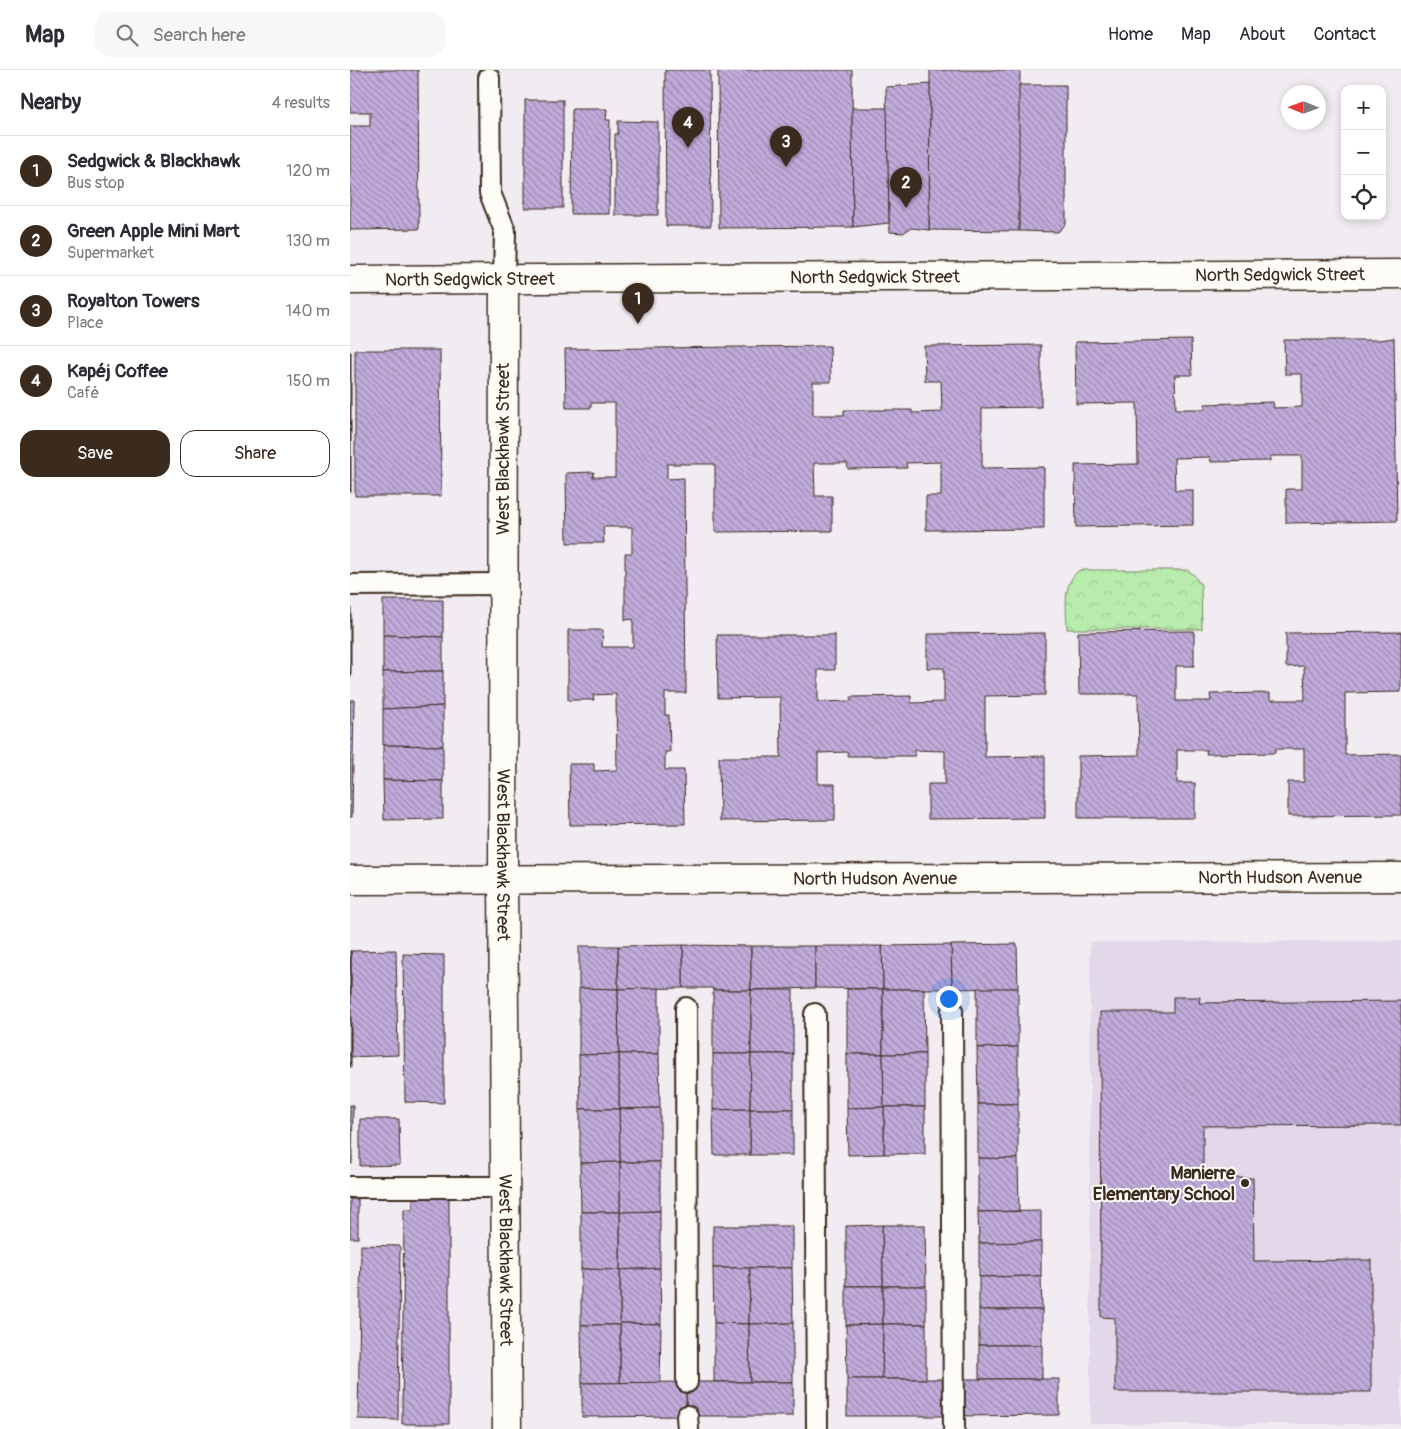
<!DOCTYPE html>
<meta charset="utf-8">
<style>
:root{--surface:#fff;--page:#f7f7f7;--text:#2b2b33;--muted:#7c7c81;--line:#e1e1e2;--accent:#3b2a1e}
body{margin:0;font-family:Pangolin,sans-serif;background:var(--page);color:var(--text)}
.controls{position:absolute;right:15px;top:15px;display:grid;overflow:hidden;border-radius:10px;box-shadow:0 2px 8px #0003}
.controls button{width:45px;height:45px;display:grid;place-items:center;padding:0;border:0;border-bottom:1px solid var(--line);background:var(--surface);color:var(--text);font:25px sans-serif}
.compass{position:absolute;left:931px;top:15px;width:45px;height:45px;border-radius:50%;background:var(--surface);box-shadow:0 2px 8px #0003;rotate:271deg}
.you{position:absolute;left:598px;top:928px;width:18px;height:18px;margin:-12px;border:4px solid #fff;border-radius:50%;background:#1a73e8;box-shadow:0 0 0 8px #1a73e833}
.badge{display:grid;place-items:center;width:32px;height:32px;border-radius:50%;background:var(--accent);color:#fff;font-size:16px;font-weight:700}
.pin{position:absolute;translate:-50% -41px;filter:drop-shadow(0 1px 2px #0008)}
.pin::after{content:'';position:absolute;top:26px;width:18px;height:15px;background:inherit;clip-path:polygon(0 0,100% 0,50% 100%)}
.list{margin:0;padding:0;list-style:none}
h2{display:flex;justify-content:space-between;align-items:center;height:65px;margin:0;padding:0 20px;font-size:21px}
h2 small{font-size:16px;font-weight:400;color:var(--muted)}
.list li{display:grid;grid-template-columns:32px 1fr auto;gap:15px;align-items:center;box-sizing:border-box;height:70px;padding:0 20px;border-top:1px solid var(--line)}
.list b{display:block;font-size:19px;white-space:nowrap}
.list p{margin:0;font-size:16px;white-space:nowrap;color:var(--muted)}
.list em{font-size:16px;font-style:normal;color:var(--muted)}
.actions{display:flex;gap:10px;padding:15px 20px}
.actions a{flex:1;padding:11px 0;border:1px solid var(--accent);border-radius:15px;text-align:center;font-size:18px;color:var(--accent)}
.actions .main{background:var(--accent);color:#fff}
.icon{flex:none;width:28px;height:28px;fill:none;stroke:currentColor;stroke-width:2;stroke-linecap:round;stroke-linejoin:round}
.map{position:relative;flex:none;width:1051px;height:1359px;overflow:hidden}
header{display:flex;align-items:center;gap:30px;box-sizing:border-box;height:70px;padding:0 25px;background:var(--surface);border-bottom:1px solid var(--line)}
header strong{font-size:24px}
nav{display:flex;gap:28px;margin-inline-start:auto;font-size:18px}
.search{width:350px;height:45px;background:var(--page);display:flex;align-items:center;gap:12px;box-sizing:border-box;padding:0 18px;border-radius:15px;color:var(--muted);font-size:19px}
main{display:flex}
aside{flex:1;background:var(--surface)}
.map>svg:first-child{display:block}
</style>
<header>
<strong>Map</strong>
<div class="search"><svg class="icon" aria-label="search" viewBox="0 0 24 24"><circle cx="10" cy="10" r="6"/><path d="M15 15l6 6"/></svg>Search here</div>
<nav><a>Home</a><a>Map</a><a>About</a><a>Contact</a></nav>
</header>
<main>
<aside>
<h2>Nearby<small>4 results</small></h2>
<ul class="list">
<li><span class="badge">1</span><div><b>Sedgwick &amp; Blackhawk</b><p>Bus stop</p></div><em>120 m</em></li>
<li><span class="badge">2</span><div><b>Green Apple Mini Mart</b><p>Supermarket</p></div><em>130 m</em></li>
<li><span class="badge">3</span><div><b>Royalton Towers</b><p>Place</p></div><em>140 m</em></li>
<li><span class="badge">4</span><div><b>Kapéj Coffee</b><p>Café</p></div><em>150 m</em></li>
</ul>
<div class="actions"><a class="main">Save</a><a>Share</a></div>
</aside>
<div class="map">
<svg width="1051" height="1359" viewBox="0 0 1051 1359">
<defs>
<pattern id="park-crowns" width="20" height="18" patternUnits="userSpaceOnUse" patternTransform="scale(1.25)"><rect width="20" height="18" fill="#b8ecad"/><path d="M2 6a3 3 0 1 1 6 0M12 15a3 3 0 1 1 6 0" fill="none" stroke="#9fcb94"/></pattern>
<pattern id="building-back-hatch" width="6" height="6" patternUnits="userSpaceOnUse" patternTransform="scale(1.25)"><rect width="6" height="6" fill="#c0abda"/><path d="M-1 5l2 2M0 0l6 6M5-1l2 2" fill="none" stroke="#9d8bb0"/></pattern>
</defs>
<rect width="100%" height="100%" fill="#f1ecf1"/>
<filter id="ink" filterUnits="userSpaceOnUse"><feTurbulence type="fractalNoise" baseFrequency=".02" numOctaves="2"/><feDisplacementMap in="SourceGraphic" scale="10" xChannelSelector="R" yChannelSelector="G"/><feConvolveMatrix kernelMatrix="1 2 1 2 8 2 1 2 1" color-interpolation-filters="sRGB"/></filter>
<g filter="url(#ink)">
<path fill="#e2d8ea" d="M1051,871V1354H740V872Z"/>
<path fill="url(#park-crowns)" stroke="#7a8b66" d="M730,500H837L844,505L851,515L852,559H717C717,540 711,512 730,500Z"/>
<g fill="url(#building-back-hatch)" stroke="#3b2a1e">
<path d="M0,0H68L69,159L0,160V56H20V42H0Z"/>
<path d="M315,0H360L361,156H316Z"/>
<path d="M368,0H502L503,157L369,158Z"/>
<path d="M580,0H670L669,161L579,160Z"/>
<path d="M580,14L579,160L561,158L553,163L540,162L539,153L536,17Z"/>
<path d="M669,15H716V154L708,162L669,161Z"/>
<rect x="175" y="30" width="38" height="108"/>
<path d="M502,38H537L539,153L503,157Z"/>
<path d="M222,39H257L256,50H260L259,144H221Z"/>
<path d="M268,51L308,52V145H265V64H268Z"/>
<path d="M1044,268L1047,451L936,453V419H952V386H920V391L861,392L860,387L824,388L825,420H843V455L726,457L725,395L788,394L787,333L726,334L725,272L841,270L842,305H825L826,339H855V334L923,332L924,338L952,337V304H935L934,270H1028Z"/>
<path d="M691,275V337L632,338V398L694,397V459L576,460V426H591V392L556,393L557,398L498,399L497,393H464L465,426H482V461L365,462V394H317V409L334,408L336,623H315V645H319L320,682H315V700H334L335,754L220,755L219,694H244V701L267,700L266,624L243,625L244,630H218V560H253L252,577H283V549L275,550V483H282V457H253L254,473H217L216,403L244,402L243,407H265V333H241V338H216L215,279L480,276L481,312H463V345H494V340H562V343L592,342L591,311H575L574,276Z"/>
<path d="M5,280H90L91,426H5Z"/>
<rect x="0" y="282" width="1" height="140"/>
<path d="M33,530H93V567L33,565Z"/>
<rect x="0" y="538" width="1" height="69"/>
<path d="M844,561V596H826V631H861L860,624L920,623V630H955L954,596L936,597V563L1051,562V622L995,623V685L1051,684V745L938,746V712H954V679H925V683L856,684L857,680H827V713H845V748H728V686L789,685L788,624H729L728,562Z"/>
<path d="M695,563V625L635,626V687L695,686V748L578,749V714H595V681L564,680L565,686H498V682L468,683V714H485V750L370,751L369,687H431L430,627L368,628L367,565H485V600H468V632L501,631V627L561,626V633L594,632V598H577V564Z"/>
<path d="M33,565L93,567V601L33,602Z"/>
<path d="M93,601V636L33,639V602Z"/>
<path d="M0,630H4L2,747H0Z"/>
<path d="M93,636V676L33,675V639Z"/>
<path d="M33,675L93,676V711L33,710Z"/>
<path d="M33,710L93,711V749L34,750Z"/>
<path d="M667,874L668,918L602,919L601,875Z"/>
<path d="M333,875L401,876V920H363L362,918H333Z"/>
<path d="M333,875V918L268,919V876Z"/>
<path d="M601,875L602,919H533L532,876Z"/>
<path d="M229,876H268V919L229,918Z"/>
<path d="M401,876H465V918L401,920Z"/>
<path d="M465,876H532L533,919L465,918Z"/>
<path d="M46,880L48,985L0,987L1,881Z"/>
<rect x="0" y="881" width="1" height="116"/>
<path d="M53,884L94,885V1033L55,1032Z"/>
<path d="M229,918L268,919L269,984L229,985Z"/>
<path d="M309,918V984H269L268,919Z"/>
<path d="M627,918H668V977L627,978Z"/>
<rect x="497" y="919" width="36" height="65"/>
<path d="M533,919H574L575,984H533Z"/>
<rect x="363" y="920" width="38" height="64"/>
<rect x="401" y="920" width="42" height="64"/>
<path d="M823,927H850L849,933L1051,931V1055L853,1056V1108H903L904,1191L1021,1190V1322H765V1248L751,1247L750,942H823Z"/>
<path d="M668,977V1034H628L627,978Z"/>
<path d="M269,984H309L310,1038L269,1039Z"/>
<path d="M269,984V1039H230L229,985Z"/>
<path d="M363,984H401L400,1039L363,1040Z"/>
<path d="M401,984H443V1039H400Z"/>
<path d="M497,984H533L534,1037L497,1038Z"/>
<path d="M533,984H575V1037H534Z"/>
<path d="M628,1034H668V1089L628,1088Z"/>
<path d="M0,1035H3L2,1094H0Z"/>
<rect x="534" y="1037" width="41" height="47"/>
<path d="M534,1037V1084L498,1085L497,1038Z"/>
<path d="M310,1038V1092H270L269,1039Z"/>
<path d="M230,1039H269L270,1092L230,1093Z"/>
<rect x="400" y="1039" width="43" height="46"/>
<path d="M400,1039V1085H364L363,1040Z"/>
<path d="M10,1049H49L50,1095L10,1096Z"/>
<path d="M628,1088L668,1089L669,1141L628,1142Z"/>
<path d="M270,1092H310V1141L270,1142Z"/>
<path d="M270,1092V1142H231L230,1093Z"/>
<path d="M99,1126V1354H52L54,1139H63V1127Z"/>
<rect x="0" y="1129" width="8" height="39"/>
<path d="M310,1141V1198L270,1200V1142Z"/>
<path d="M691,1141V1172L629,1173L628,1142Z"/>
<path d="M231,1142H270V1200L231,1199Z"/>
<path d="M532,1155H575L576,1216H533Z"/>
<path d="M532,1155L533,1216H496V1156Z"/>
<rect x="363" y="1156" width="79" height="42"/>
<path d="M691,1172V1206L629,1207V1173Z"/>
<path d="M11,1175L50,1176L48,1350L8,1349Z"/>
<path d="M310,1198L311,1254L270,1253V1200Z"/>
<path d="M363,1198H400L399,1254L364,1253Z"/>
<path d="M400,1198H442L443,1253L399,1254Z"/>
<path d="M231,1199L270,1200V1255H231Z"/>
<path d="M691,1206L692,1240H629V1207Z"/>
<path d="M496,1216H533V1254L496,1255Z"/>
<rect x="533" y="1216" width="43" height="38"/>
<rect x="629" y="1240" width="63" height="35"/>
<path d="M270,1253L311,1254L310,1313H270Z"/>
<path d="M364,1253L399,1254L400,1312H364Z"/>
<path d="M443,1253V1312H400L399,1254Z"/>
<path d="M533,1254H576V1309H532Z"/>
<path d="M533,1254L532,1309H497L496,1255Z"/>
<path d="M231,1255H270V1313H232Z"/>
<rect x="629" y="1275" width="63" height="34"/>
<rect x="497" y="1309" width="107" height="37"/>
<path d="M604,1309H709V1345L604,1346Z"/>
<rect x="336" y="1312" width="107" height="34"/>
<path d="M336,1312V1346L232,1347V1313Z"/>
</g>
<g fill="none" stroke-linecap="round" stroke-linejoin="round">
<defs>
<g id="lane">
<path d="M139,8L140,123L155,161L154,210"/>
<path d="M0,515L153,514"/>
<path d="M336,938L337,1312"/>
<path d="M602,940L604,1359"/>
<path d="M465,944L467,1359"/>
<path d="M0,1117H154"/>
<path d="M337,1346L338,1359"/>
</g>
<g id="street">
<path id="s1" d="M154,210L153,810L157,1359"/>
<path id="s2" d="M0,810L1051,807"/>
</g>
<g id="secondary">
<path id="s3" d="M0,210L1051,204"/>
</g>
</defs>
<use href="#lane" stroke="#3b2a1e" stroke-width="24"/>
<use href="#street" stroke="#3b2a1e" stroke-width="31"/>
<use href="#secondary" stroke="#3b2a1e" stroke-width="31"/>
<use href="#lane" stroke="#fdfcf7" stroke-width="20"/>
<use href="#street" stroke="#fdfcf7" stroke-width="28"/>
<use href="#secondary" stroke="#fdfcf7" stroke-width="28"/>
</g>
</g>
<circle fill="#3b2a1e" stroke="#fdfcf7" stroke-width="2" cx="895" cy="1113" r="5"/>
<g text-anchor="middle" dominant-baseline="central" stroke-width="4" stroke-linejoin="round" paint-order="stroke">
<g font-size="18" fill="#3b2a1e" stroke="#fdfcf7">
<text stroke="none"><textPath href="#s3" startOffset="930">North Sedgwick Street</textPath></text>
<text stroke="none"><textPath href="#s3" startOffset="525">North Sedgwick Street</textPath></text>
<text stroke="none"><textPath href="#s3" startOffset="120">North Sedgwick Street</textPath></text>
<text transform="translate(153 379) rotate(-90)">West Blackhawk Street</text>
<text stroke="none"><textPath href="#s1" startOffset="575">West Blackhawk Street</textPath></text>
<text stroke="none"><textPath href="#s2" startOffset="930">North Hudson Avenue</textPath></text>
<text stroke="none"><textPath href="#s2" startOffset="525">North Hudson Avenue</textPath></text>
<text stroke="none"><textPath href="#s1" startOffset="980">West Blackhawk Street</textPath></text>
</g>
<g font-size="18" font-weight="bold" fill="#3b2a1e" stroke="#fdfcf7" text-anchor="end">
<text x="885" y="1103">Manierre<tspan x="885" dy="21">Elementary School</tspan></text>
</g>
</g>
</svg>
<div class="controls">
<button>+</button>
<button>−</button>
<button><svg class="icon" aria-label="locate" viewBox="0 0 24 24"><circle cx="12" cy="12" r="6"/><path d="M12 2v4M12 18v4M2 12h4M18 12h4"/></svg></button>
</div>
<svg class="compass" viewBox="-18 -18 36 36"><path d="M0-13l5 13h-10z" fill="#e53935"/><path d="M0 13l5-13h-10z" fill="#7c7c81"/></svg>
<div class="you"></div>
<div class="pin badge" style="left:288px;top:254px">1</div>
<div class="pin badge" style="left:556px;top:138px">2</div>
<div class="pin badge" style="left:436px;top:97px">3</div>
<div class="pin badge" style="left:338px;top:78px">4</div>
</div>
</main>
